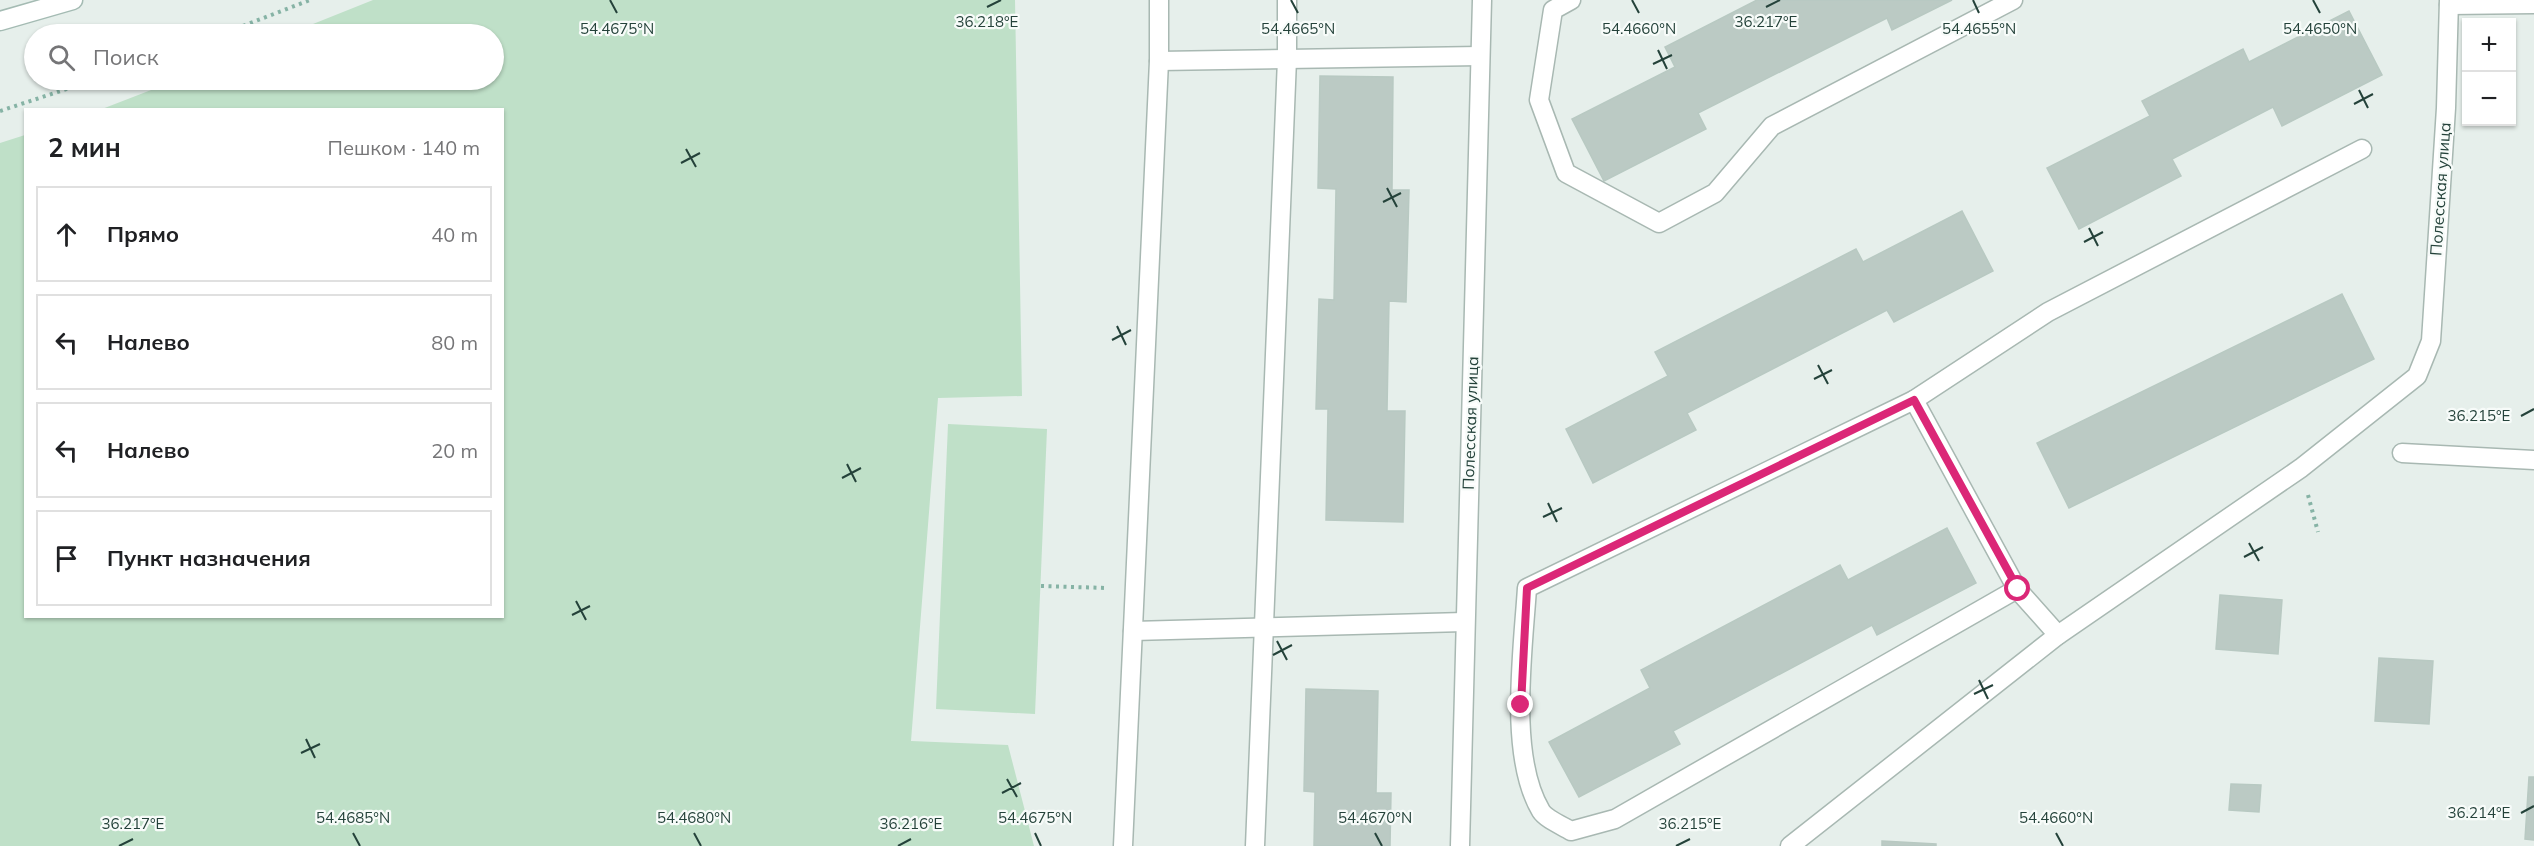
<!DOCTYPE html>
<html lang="ru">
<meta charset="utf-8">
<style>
:root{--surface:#fff;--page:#f6f6f6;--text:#202124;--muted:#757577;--line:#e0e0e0}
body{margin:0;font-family:Mulish,sans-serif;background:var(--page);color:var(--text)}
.controls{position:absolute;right:18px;top:18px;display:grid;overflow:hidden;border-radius:0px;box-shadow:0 2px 4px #0004}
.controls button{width:54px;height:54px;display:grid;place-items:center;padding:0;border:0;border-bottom:2px solid var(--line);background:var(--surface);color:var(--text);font:30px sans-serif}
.stop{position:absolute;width:18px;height:18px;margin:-14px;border:4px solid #db2777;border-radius:50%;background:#fff}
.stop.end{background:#db2777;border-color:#fff;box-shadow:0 2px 6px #0008}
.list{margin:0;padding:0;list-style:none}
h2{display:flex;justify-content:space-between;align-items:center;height:78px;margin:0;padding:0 24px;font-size:26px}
h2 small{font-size:20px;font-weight:400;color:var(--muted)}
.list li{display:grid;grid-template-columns:39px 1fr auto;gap:18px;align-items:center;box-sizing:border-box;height:96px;margin:0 12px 12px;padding:0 12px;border:2px solid var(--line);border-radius:0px}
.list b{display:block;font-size:22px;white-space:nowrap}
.list em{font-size:20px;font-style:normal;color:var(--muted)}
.icon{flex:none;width:33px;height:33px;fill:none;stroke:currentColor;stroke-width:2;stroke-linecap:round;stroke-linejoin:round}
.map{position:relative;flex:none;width:2534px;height:846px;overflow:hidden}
.search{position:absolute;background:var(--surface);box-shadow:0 2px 4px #0004;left:24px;top:24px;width:480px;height:66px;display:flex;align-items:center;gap:15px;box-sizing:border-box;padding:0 21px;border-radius:33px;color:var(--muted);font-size:22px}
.panel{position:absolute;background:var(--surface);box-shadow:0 2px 4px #0004;left:24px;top:108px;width:480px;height:510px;border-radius:0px}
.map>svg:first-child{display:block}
</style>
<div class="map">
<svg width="2534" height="846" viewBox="0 0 2534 846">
<rect width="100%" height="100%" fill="#e6efeb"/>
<g fill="#bfe0c8">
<path d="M373,0H1015L1022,396L938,398L911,741L1008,745L1034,846H0V143L25,135L26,616H502V110L102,109L177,80H494V34H288Z"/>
<path d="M948,424L1047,429L1035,714L936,709Z"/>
</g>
<g fill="#bbcac4" stroke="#b8c9c2" stroke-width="1.5">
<path d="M1757,0H1952L1892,30L1887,18L1698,113L1706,129L1604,181L1572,119L1675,67L1665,47Z"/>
<path d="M2349,11L2382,75L2282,126L2273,107L2172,159L2181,176L2079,229L2047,168L2150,116L2142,101L2243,49L2249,62Z"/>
<path d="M1320,76L1393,77L1392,190H1409L1406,302L1389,301L1387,411H1405L1403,522L1326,520L1328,409H1316L1319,299L1334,300L1336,189L1318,188Z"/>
<path d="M1962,211L1993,271L1894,322L1887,310L1687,413L1696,430L1593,483L1566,429L1668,376L1655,352L1856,249L1863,262Z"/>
<path d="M2342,294L2374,359L2069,508L2037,443Z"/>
<path d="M1947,528L1976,583L1877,635L1872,625L1673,731L1680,744L1579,797L1549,742L1650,688L1641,670L1840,565L1848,580Z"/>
<path d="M2220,595L2282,600L2278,654L2216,649Z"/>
<path d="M2379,658L2433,661L2429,724L2375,721Z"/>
<path d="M1306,689L1378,691L1376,793H1391L1390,846H1314L1315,792L1304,791Z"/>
<path d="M2529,777H2534V840L2525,839Z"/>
<path d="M2231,784L2261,785L2259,812L2229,810Z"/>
<path d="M1882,841L1936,844V846H1882Z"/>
</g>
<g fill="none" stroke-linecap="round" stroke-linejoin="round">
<defs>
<g id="lane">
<path d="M1571,0L1553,10L1539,100L1566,173L1659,223L1715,193L1772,126L2013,0"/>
<path d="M2449,5L2534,4"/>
<path d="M1159,61L1480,56"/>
<path d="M1914,400L2017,589"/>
<path d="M1133,631L1464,622"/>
<path d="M2058,635L2017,589L1615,819L1571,831C1563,826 1546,819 1541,811C1508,756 1523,651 1527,588L1914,400L2048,312L2362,149"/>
<path d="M1123,846L1159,61V0"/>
<path d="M1255,846L1287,59V0"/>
</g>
<g id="street">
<path d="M2402,453L2534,460"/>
<path d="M1460,846L1482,0"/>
<path d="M1790,846L2058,635L2301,468L2417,376L2431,341L2446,108L2449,0"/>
</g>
<path id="secondary" d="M0,21L73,0"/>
</defs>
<use href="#lane" stroke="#a8b8b2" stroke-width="21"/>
<use href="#street" stroke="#a8b8b2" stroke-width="21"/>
<use href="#secondary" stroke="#a4bbb3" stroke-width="21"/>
<g stroke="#86b3a5" stroke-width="4" stroke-dasharray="3 4.5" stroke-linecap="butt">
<path d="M222,34L310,0"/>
<path d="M0,111L94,80"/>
<path d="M2308,495L2318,532"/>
<path d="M1041,586L1107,588"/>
</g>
<use href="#lane" stroke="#fff" stroke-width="18"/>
<use href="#street" stroke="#fff" stroke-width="18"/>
<use href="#secondary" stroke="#fff" stroke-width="18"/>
</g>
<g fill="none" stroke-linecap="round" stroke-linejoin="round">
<path stroke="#db2777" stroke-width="8" d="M1521,705L1527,588L1914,400L2018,589"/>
</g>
<path fill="none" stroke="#24423a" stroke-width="2" d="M610,0L617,13M1291,0L1298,13M1632,0L1639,13M1973,0L1979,13M2313,0L2320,13M987,7L1001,0M1766,7L1780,0M1658,50L1667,69M1653,64L1672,55M2359,90L2368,108M2354,104L2373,94M686,149L696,167M681,163L700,153M1387,188L1397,207M1383,202L1401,193M2089,228L2098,246M2084,242L2103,232M1117,326L1126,345M1112,340L1131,330M1818,365L1828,384M1814,379L1832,370M2521,416L2534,409M847,464L856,482M842,478L861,468M1548,503L1557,522M1543,517L1562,508M2249,543L2259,561M2244,557L2263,547M576,601L586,620M572,615L590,606M1277,641L1287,660M1273,655L1292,645M1979,680L1988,699M1974,694L1993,685M306,739L315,758M301,753L320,744M1007,779L1017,797M1002,793L1021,783M2521,813L2534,806M353,833L360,846M694,833L701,846M1035,833L1041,846M1375,833L1382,846M2056,833L2063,846M119,846L133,839M898,846L911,839M1676,846L1690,839"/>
<g text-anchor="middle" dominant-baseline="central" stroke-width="4.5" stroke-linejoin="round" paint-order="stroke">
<g font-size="16" fill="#24423a" stroke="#f7fbf9">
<text transform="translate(2440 189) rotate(-86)">Полесская улица</text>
<text transform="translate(1470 423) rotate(-88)">Полесская улица</text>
</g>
</g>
<g font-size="15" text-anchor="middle" fill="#24423a" stroke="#f7fbf9" stroke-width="4.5" stroke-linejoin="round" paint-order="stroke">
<text x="987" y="27">36.218°E</text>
<text x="1766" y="27">36.217°E</text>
<text x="617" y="34">54.4675°N</text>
<text x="1298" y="34">54.4665°N</text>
<text x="1639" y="34">54.4660°N</text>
<text x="1979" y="34">54.4655°N</text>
<text x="2320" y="34">54.4650°N</text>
<text x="2479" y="421">36.215°E</text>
<text x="2479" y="818">36.214°E</text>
<text x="353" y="823">54.4685°N</text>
<text x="694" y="823">54.4680°N</text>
<text x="1035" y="823">54.4675°N</text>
<text x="1375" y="823">54.4670°N</text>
<text x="2056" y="823">54.4660°N</text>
<text x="133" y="829">36.217°E</text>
<text x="911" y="829">36.216°E</text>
<text x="1690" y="829">36.215°E</text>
</g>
</svg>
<div class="controls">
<button>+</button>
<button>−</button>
</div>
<div class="stop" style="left:2018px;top:589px"></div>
<div class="stop end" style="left:1521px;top:705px"></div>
<div class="search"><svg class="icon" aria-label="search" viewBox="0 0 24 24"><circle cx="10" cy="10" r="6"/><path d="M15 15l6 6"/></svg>Поиск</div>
<section class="panel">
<h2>2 мин<small>Пешком · 140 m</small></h2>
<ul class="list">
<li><svg class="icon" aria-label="ahead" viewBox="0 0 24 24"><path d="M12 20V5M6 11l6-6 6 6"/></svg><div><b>Прямо</b></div><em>40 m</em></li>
<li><svg class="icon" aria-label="left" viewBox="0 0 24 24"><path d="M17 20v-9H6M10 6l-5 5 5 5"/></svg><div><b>Налево</b></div><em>80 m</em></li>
<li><svg class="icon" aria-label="left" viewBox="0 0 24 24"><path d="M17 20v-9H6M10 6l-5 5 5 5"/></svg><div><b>Налево</b></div><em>20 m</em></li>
<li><svg class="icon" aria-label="arrive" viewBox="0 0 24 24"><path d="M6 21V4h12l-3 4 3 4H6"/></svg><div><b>Пункт назначения</b></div></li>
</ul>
</section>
</div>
